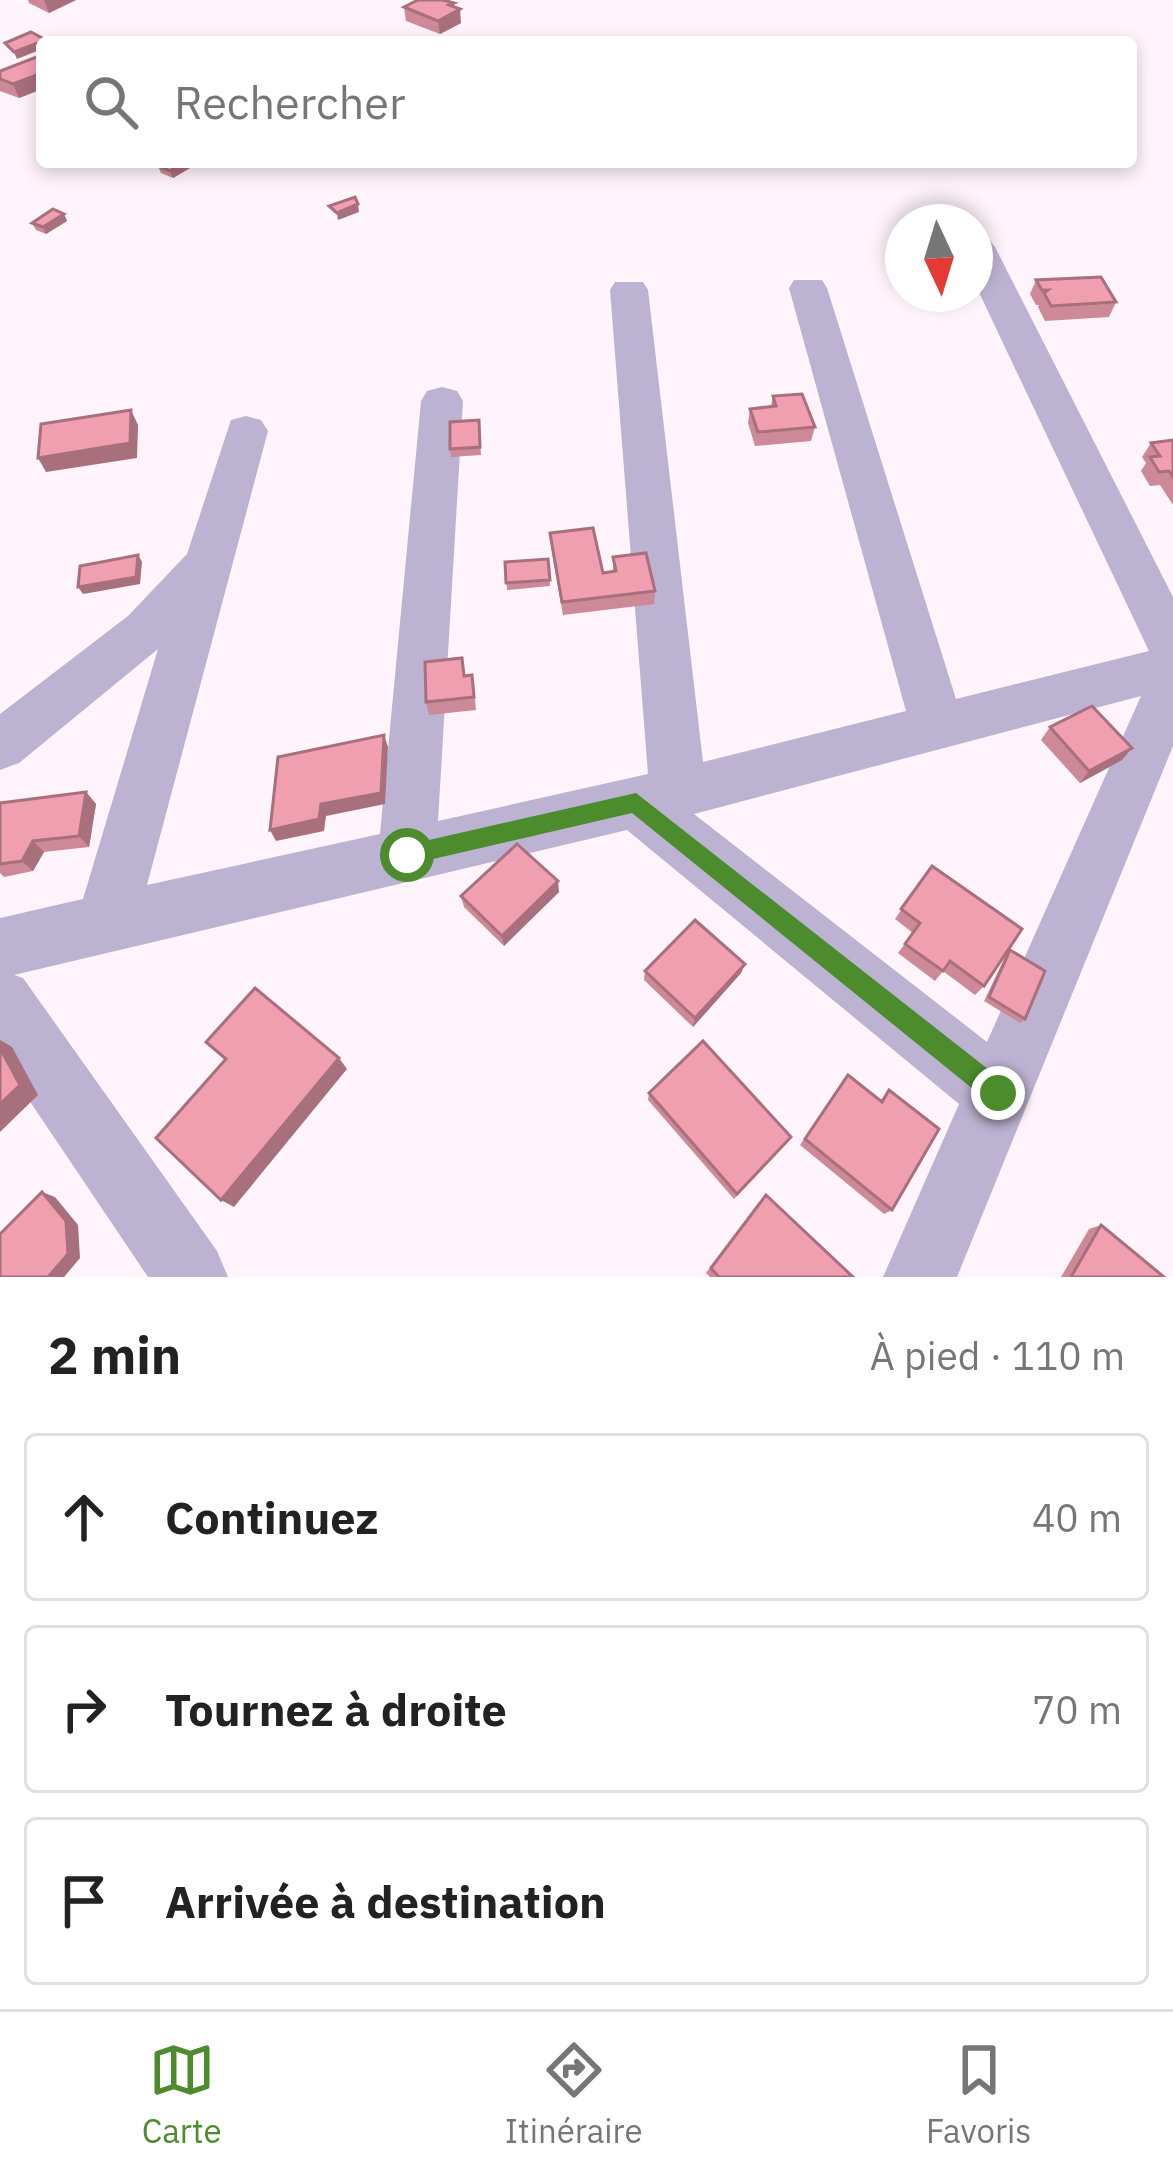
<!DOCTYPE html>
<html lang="fr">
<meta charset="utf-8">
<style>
:root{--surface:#fff;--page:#f6f6f6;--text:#222;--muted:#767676;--line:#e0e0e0;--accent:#4c8c2d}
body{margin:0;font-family:"IBM Plex Sans",sans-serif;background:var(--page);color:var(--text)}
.compass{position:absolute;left:885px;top:204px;width:108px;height:108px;border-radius:50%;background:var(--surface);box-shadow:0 6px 18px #0003;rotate:176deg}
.stop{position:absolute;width:36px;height:36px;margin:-27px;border:9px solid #4c8c2d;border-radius:50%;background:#fff}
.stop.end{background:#4c8c2d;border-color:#fff;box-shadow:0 3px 12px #0008}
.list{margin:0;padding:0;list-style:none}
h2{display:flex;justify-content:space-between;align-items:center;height:156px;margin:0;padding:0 48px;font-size:51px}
h2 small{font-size:39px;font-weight:400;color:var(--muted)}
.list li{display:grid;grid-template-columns:78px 1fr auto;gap:36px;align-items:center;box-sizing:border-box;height:168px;margin:0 24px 24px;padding:0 24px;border:3px solid var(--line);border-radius:12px}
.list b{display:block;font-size:45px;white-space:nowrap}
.list em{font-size:39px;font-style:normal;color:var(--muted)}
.icon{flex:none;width:66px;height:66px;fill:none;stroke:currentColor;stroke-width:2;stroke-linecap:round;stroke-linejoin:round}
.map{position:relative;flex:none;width:1173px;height:1277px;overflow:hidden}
.search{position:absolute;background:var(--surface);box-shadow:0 6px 18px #0003;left:36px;right:36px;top:36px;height:132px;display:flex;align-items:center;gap:30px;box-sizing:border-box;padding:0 42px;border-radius:12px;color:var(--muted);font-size:45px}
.sheet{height:732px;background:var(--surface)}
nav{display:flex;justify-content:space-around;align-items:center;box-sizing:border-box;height:168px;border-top:3px solid var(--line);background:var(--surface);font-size:33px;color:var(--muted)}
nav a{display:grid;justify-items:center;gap:6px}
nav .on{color:var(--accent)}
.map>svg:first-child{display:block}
</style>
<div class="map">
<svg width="1173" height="1277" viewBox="0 0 1173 1277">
<rect width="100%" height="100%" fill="#fff3fc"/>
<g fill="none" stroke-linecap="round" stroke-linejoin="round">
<path fill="#bcb2d1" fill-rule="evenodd" d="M975,236L989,239L995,247L1173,597V746L957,1277H883L959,1104L627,830L14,975L23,978L217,1251L228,1277H148L0,1057V918L83,899L158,649L19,763L0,770V714L128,616L187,554L231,420L246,416L261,420L268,431L147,885L380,834L421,401L427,391L442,387L457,391L463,401L438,821L648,774L610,290L615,282H643L648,290L703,762L906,711L789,288L794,280H822L827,288L956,699L1149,651L975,284ZM1141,696L987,1042L694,814Z"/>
</g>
<g fill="#ce8998">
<path d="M28,0H76L49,13L29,3Z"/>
<path d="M404,7H454L461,23L440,34L406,21Z"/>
<path d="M42,57V89L19,98L0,91V71Z"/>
<path d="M165,162H188L190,168L173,178L161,173L158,166Z"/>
<path d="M64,214L67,221L46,234L36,230L32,223Z"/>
<path d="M1036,280L1116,302L1109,317L1045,321L1038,307L1039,305H1036L1030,294Z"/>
<path d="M773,396L815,427L811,441L755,446L748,423L750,409L771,406Z"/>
<path d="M479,420L481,455L451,457L450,449Z"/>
<path d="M1173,440V505L1160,485L1150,486L1141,471L1146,463L1142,457L1151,443Z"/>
<path d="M550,533L603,573L613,571V557L655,591L654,604L563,615L551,547Z"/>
<path d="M548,559L550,586L507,590L505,562Z"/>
<path d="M465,676L474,688L476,710L429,715L426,702Z"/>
<path d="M1050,727L1122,760L1080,783L1041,740Z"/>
<path d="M86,792L96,804L89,847L44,852L33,871L4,877L0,873V803Z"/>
<path d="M932,866L984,986L975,995L943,971L935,981L898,953L913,933L895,919Z"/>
<path d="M559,892L504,946L464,907L461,896Z"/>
<path d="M1010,950L1025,1019L1020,1023L984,1001L1006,955Z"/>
<path d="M745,964L741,973L693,1027L644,980L645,971Z"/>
<path d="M842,1082L880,1101L889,1090L892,1210L884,1214L800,1145Z"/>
<path d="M649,1093L787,1143L734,1199L648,1100Z"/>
<path d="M759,1202L853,1277H710L706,1273Z"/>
<path d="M1101,1225L1164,1277H1061L1089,1229Z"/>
</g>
<g fill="#a86f7c">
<path d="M44,0H76L49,13Z"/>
<path d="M454,3V12L460,9L461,23L440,34L438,21L449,5Z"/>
<path d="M46,40L47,42H42V49L17,59L14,52Z"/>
<path d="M42,73V89L19,98L13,84Z"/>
<path d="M185,162H188L190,168L173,178L170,171Z"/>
<path d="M358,204L359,212L338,220L337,213Z"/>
<path d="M64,214L67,221L46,234L43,227Z"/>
<path d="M131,410L138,425L137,458L46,472L38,458Z"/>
<path d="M138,555L142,562L140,584L83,594L78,587Z"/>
<path d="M384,735L388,747L385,804L326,816L324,831L276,841L270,830L321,804Z"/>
<path d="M1132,748L1122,760L1080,783L1089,771Z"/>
<path d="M86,792L96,804L89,847L79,836Z"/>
<path d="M33,841L44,852L33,871L22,861Z"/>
<path d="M558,881L559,892L504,946L502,936Z"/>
<path d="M745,964L741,973L693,1027L695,1018Z"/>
<path d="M0,1040L12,1047L38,1095L0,1132Z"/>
<path d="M339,1058L347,1069L234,1207L221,1200Z"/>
<path d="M42,1192L55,1197L78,1225L80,1258L64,1277H48Z"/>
</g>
<g fill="#f09fb1" stroke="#a86f7c" stroke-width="3">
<path d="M418,0H443L454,3L449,5L460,9L438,21L404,7Z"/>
<path d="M31,32L46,40L14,52L5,43Z"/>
<path d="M39,56L42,57V73L13,84L0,79V71Z"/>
<path d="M165,162H185L170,171L158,166Z"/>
<path d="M355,197L358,204L337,213L329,206Z"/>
<path d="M53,209L64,214L43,227L32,223Z"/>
<path d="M1101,277L1116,302L1051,306L1044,293L1048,290H1042L1036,280Z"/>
<path d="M802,394L815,427L758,432L750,409L776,406L773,396Z"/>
<path d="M131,410L130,443L38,458L41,424Z"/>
<path d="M479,420L480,447L450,449V422Z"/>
<path d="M1173,440V477L1169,471L1159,472L1150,457L1160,456L1151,443Z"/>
<path d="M593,528L603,573L616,571L613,557L646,553L655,591L562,602L550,533Z"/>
<path d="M138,555L136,577L78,587L80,566Z"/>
<path d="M548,559L550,580L506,583L505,562Z"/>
<path d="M462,658L464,676L472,675L474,697L426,702L425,662Z"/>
<path d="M1092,706L1132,748L1089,771L1050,727Z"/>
<path d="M384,735L381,793L321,804L319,819L270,830L278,757Z"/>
<path d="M86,792L79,836L33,841L22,861L0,864V803Z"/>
<path d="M517,844L558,881L502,936L461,896Z"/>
<path d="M932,866L1022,929L984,986L950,961L943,971L905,944L920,923L901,909Z"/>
<path d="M695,920L745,964L695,1018L645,971Z"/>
<path d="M1010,950L1045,971L1025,1019L989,997Z"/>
<path d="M255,988L339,1058L221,1200L156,1138L226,1059L206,1042Z"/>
<path d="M703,1041L791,1137L737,1194L649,1093Z"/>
<path d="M0,1048L20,1085L0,1104Z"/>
<path d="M848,1075L882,1102L889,1090L939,1129L892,1210L805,1139Z"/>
<path d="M42,1192L66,1221L68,1254L48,1277H0V1234Z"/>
<path d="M766,1195L853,1277H719L711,1268Z"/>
<path d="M1101,1225L1164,1277H1071Z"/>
</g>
<path fill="#4c8c2d" d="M636,793L1007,1084L1011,1093L1007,1102L998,1106L989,1102L632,813L407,865L396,855L407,845Z"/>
</svg>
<svg class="compass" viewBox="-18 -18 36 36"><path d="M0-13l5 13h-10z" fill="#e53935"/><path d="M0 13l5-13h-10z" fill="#767676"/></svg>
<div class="stop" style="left:407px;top:855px"></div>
<div class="stop end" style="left:998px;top:1093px"></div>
<div class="search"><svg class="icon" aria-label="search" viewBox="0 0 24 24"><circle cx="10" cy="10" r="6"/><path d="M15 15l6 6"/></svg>Rechercher</div>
</div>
<section class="sheet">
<h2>2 min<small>À pied · 110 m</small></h2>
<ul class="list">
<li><svg class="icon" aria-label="ahead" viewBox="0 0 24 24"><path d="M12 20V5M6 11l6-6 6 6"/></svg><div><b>Continuez</b></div><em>40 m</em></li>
<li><svg class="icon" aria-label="right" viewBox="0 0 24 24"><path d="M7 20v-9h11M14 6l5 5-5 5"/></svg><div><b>Tournez à droite</b></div><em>70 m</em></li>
<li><svg class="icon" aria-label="arrive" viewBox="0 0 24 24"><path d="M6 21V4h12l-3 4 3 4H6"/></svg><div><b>Arrivée à destination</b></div></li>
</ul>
</section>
<nav>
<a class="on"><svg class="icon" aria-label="map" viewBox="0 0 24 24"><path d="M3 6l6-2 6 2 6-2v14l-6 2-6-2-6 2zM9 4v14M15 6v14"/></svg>Carte</a>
<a><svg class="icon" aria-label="directions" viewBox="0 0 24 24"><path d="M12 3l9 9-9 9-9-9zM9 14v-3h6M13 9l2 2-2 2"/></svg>Itinéraire</a>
<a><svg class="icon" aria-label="saved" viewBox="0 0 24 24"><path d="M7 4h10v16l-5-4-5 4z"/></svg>Favoris</a>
</nav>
